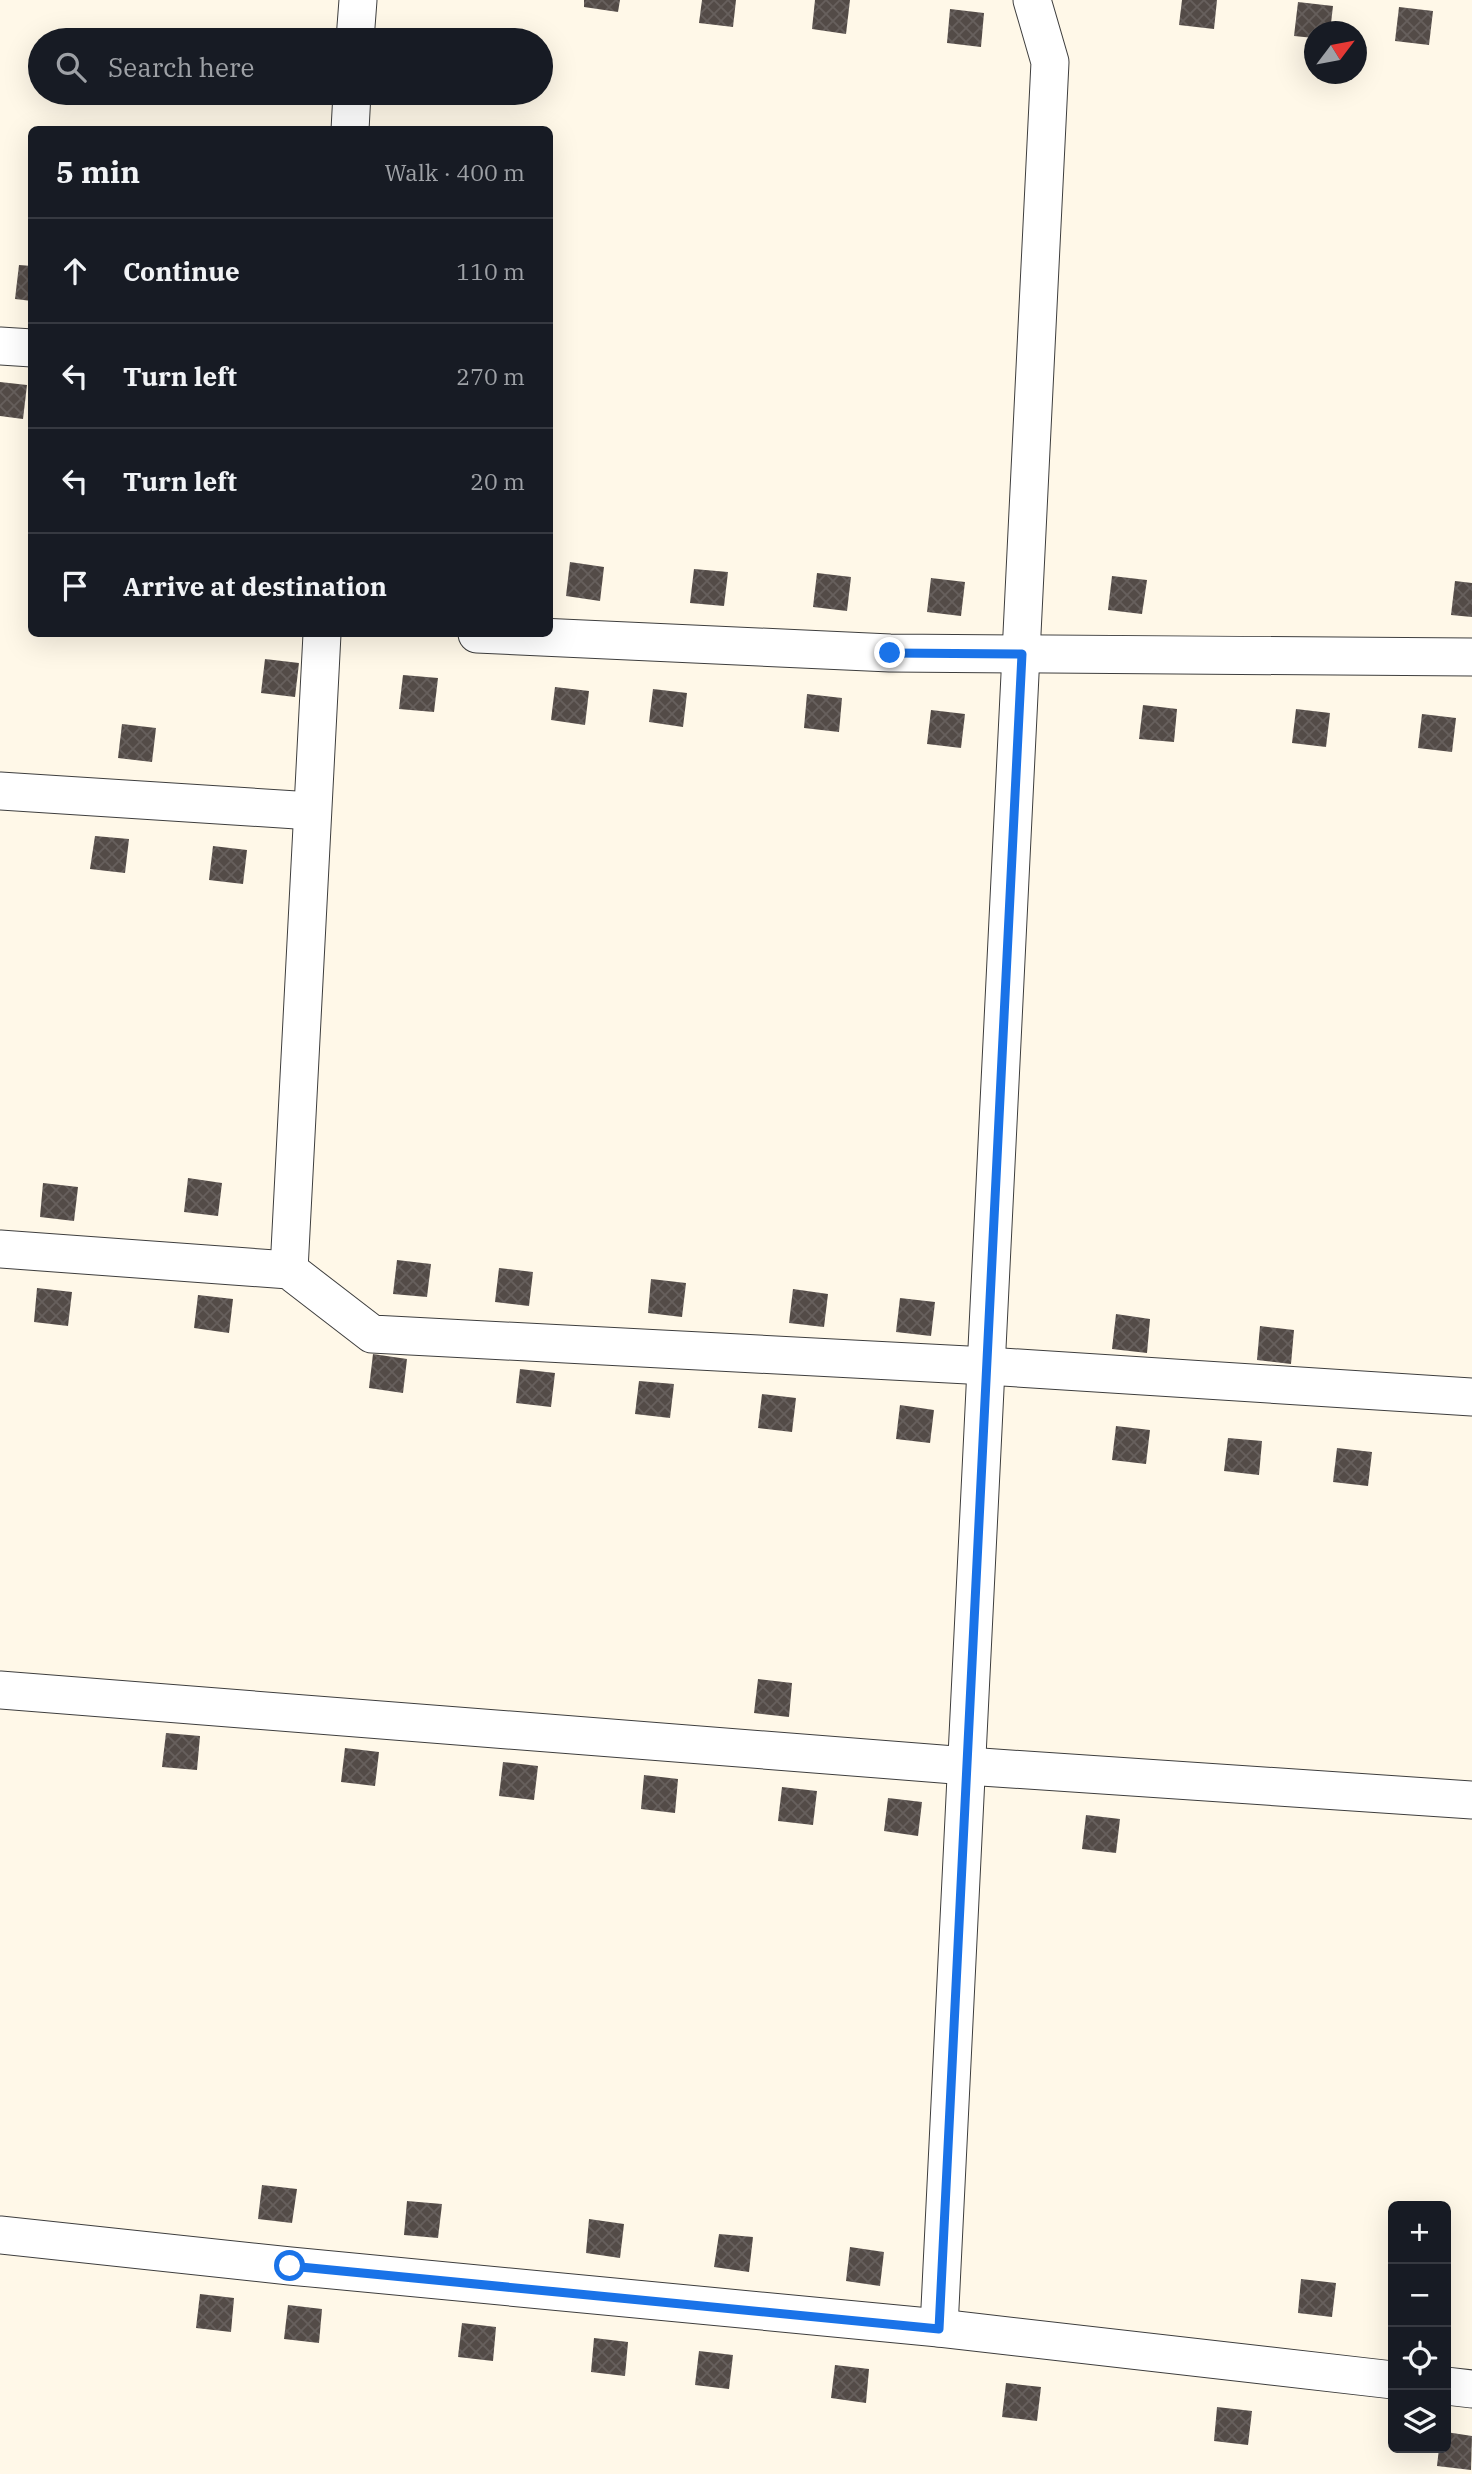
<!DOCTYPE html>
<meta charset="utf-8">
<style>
:root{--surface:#171b24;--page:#20242c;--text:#f1f3f6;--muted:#9ea1a6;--line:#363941}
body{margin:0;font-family:"IBM Plex Serif",serif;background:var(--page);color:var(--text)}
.controls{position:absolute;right:21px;bottom:21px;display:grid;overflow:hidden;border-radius:10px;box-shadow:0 7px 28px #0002}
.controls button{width:63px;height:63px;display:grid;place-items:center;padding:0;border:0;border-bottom:2px solid var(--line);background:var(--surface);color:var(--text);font:35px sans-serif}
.compass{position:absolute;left:1304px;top:21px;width:63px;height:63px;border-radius:50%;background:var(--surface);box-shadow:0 7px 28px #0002;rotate:58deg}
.stop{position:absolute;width:21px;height:21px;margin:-16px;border:5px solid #1a73e8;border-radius:50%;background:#fff}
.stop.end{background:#1a73e8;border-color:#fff;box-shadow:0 2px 7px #0008}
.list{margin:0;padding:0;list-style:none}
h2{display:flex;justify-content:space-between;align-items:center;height:91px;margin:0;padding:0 28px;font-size:30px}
h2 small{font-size:23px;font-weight:400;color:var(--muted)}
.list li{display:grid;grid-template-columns:46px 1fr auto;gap:21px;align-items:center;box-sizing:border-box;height:105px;padding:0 28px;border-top:2px solid var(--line)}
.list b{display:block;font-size:26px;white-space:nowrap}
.list em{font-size:23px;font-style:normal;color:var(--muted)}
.icon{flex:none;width:38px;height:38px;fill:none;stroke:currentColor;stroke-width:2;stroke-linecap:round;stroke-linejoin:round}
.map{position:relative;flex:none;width:1472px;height:2474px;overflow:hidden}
.search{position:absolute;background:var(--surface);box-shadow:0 7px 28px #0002;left:28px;top:28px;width:525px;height:77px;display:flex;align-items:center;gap:18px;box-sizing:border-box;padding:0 24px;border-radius:38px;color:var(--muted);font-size:26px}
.panel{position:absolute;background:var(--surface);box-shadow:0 7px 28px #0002;left:28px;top:126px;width:525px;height:511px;border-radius:10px}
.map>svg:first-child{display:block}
</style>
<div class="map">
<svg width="1472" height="2474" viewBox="0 0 1472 2474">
<defs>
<pattern id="building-cross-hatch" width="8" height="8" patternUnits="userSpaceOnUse" patternTransform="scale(1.75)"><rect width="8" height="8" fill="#534b47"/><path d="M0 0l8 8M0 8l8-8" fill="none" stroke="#67605d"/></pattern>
</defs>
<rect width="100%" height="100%" fill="#fff8e8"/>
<g fill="url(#building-cross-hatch)">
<path d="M584,0H620L618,12L584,7Z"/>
<path d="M702,0H736L733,27L699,23Z"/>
<path d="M815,0H850L846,34L812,29Z"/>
<path d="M1182,0H1217L1214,29L1179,25Z"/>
<path d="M1298,2L1333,6L1330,32H1314V38L1294,36Z"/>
<path d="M1399,7L1433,11L1429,45L1395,41Z"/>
<path d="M950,9L984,13L981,47L947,43Z"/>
<path d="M19,265L32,266V301L15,299Z"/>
<path d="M0,382L27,385L23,419L0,416Z"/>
<path d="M570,562L604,567L600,601L566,596Z"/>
<path d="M694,569L728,572L724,606L690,603Z"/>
<path d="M817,573L851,577L847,611L813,607Z"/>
<path d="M1112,576L1147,580L1142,614L1108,610Z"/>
<path d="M931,578L965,582L961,616L927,612Z"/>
<path d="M1455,581L1472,583V617L1451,615Z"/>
<path d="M265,659L299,663L295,697L261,693Z"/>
<path d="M403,675L438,678L434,712L399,709Z"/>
<path d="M555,687L589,691L585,725L551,720Z"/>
<path d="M653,689L687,693L683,727L649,722Z"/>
<path d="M807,694L842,698L839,732L804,728Z"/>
<path d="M1143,705L1177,709L1174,742L1139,739Z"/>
<path d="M1296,709L1330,713L1326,747L1292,743Z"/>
<path d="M931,710L965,714L961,748L927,744Z"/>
<path d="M1422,714L1456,718L1452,752L1418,748Z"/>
<path d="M122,724L156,728L152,762L118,758Z"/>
<path d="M95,836L129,839L125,873L90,869Z"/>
<path d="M213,846L247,850L243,884L209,880Z"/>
<path d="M188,1178L222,1183L218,1216L184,1212Z"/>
<path d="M43,1183L78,1187L74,1221L40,1217Z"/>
<path d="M397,1260L431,1264L427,1297L393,1294Z"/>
<path d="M499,1268L533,1272L529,1306L495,1302Z"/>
<path d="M651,1279L686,1283L682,1317L648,1313Z"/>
<path d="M37,1288L72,1292L68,1326L34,1322Z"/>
<path d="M793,1289L828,1294L824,1327L789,1323Z"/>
<path d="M198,1295L233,1299L229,1333L194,1328Z"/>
<path d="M900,1298L935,1302L931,1336L896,1332Z"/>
<path d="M1116,1314L1150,1319L1147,1353L1112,1349Z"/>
<path d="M1260,1326L1294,1330L1291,1364L1257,1360Z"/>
<path d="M373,1354L407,1359L403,1393L369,1388Z"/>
<path d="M520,1369L555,1373L551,1407L516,1403Z"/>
<path d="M639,1381L674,1384L670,1418L635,1414Z"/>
<path d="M762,1394L796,1398L792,1432L758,1428Z"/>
<path d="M900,1405L934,1410L930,1443L896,1439Z"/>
<path d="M1116,1426L1150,1430L1146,1464L1112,1460Z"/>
<path d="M1228,1438L1262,1441L1259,1475L1224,1471Z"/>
<path d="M1337,1448L1372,1452L1368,1486L1333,1482Z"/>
<path d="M758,1679L792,1683L789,1717L754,1713Z"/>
<path d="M166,1733L200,1736L197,1770L162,1767Z"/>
<path d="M345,1748L379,1752L375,1786L341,1782Z"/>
<path d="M503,1762L538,1766L534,1800L499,1796Z"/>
<path d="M644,1775L678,1779L675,1813L641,1809Z"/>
<path d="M782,1787L817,1791L813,1825L778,1821Z"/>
<path d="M888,1798L922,1802L918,1836L884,1831Z"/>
<path d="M1086,1815L1120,1819L1116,1853L1082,1849Z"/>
<path d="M262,2185L297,2189L292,2223L258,2219Z"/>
<path d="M407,2201L442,2204L438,2238L404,2235Z"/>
<path d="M589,2219L624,2224L620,2258L586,2253Z"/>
<path d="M719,2234L753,2237L749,2272L714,2267Z"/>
<path d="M850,2247L884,2252L880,2286L846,2281Z"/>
<path d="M1301,2279L1336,2283L1332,2317L1298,2313Z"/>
<path d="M200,2294L234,2298L231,2332L196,2328Z"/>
<path d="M288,2305L322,2309L319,2343L284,2339Z"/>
<path d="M462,2323L496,2327L493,2361L458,2357Z"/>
<path d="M594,2338L628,2342L625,2376L591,2372Z"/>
<path d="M699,2351L733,2355L729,2389L695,2385Z"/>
<path d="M835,2365L869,2369L866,2403L831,2398Z"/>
<path d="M1006,2383L1041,2387L1037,2421L1002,2417Z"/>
<path d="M1217,2407L1252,2411L1248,2445L1214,2441Z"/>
<path d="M1446,2432L1472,2436L1471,2470L1437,2466L1439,2448H1446Z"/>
</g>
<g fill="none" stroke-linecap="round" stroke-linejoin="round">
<defs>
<g id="minor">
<path d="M355,40L358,0"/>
<path d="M350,130L352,93"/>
<path d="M0,346L32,348"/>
<path d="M477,634L890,653L1472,657"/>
<path d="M0,791L312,811"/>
<path d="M0,1249L289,1270L372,1334L987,1366L1472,1397"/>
<path d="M289,1270L322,634"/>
<path d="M0,1690L967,1766L1472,1800"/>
<path d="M0,2235L290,2266L939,2328L1393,2380"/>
<path d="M939,2328L1050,62L1032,0"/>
<path d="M1446,2386L1472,2389"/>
</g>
</defs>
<use href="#minor" stroke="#3e3e3e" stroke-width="39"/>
<use href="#minor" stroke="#fff" stroke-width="37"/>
</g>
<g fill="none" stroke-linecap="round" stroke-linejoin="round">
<path stroke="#1a73e8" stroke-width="9" d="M290,2266L939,2329L1022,654L890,653"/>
</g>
</svg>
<div class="controls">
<button>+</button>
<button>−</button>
<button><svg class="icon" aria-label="locate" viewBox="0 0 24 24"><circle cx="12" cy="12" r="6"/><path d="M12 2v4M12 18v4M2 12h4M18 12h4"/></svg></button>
<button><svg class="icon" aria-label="layers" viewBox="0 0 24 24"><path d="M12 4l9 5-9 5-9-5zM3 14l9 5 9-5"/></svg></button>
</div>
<svg class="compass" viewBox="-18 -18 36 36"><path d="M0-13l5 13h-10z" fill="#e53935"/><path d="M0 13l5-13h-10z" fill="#9ea1a6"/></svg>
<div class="stop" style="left:290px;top:2266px"></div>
<div class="stop end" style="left:890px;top:653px"></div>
<div class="search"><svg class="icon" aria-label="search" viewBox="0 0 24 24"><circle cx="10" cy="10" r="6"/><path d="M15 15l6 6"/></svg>Search here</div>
<section class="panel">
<h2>5 min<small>Walk · 400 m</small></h2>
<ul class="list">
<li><svg class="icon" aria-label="ahead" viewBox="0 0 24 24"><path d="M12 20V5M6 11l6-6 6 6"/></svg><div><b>Continue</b></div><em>110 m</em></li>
<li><svg class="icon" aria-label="left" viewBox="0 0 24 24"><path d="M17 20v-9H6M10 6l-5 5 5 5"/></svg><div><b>Turn left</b></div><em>270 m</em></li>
<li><svg class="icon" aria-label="left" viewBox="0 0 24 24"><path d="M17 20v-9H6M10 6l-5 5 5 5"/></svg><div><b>Turn left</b></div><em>20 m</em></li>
<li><svg class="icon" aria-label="arrive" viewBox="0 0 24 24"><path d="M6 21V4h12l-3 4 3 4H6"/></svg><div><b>Arrive at destination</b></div></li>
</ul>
</section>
</div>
